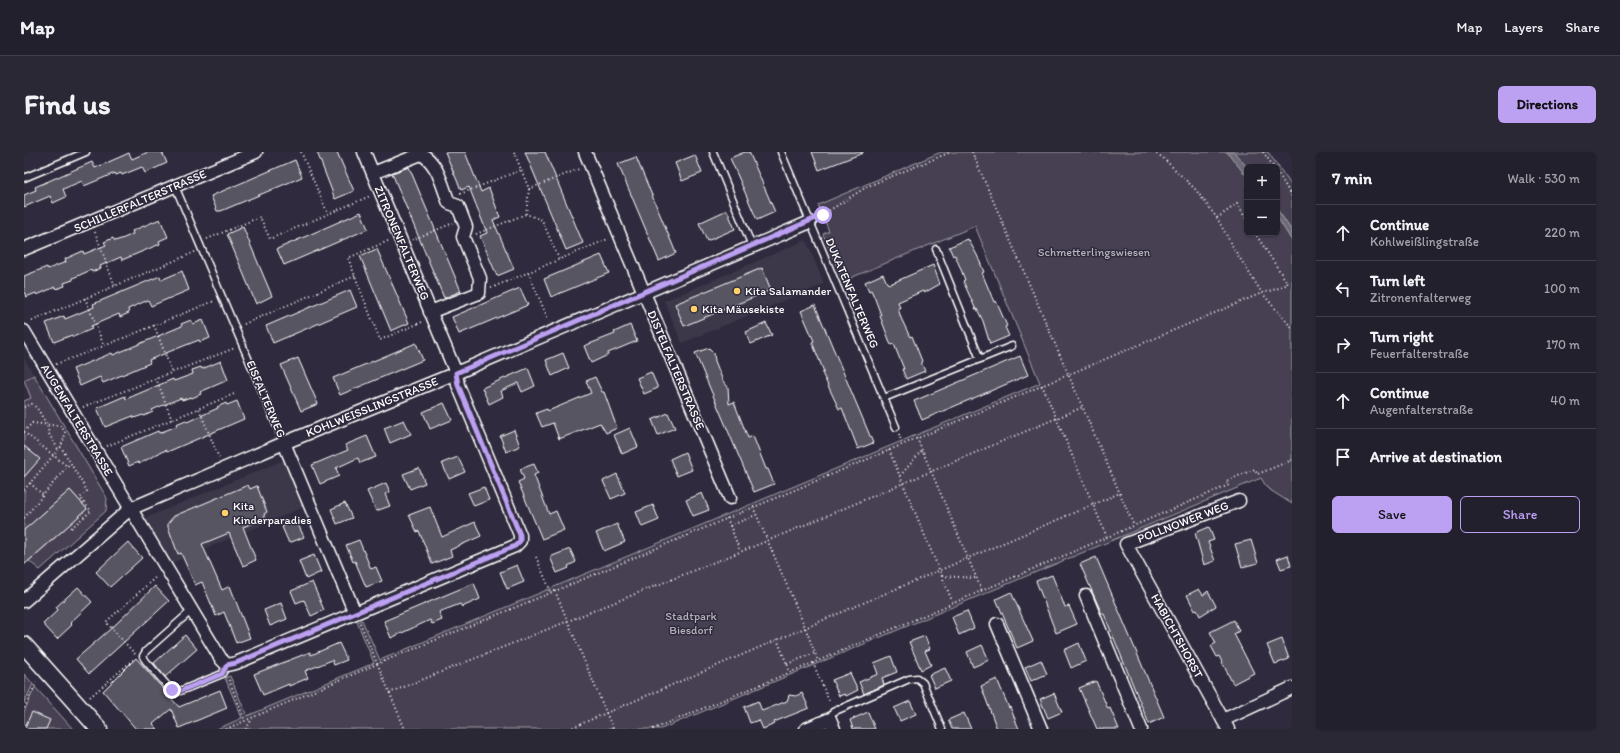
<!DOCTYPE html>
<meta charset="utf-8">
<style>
:root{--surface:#23202e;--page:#2b2836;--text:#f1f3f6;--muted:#a3a3aa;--line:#403e4a;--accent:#bca0f2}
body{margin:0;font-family:Itim,sans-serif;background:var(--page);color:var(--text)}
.controls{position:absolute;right:12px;top:12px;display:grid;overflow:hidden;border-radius:6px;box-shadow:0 1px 3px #0004}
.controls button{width:36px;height:36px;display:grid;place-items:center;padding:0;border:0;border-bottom:1px solid var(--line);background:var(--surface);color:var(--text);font:20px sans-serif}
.stop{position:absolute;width:12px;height:12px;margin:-9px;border:3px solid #bca0f2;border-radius:50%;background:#fff}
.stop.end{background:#bca0f2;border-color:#fff;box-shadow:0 1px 4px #0008}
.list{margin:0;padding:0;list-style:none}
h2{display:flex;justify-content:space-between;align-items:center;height:52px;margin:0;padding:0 16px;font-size:17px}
h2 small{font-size:13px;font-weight:400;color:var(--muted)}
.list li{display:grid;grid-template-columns:26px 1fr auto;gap:12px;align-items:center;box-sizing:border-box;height:56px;padding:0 16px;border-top:1px solid var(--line)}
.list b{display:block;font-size:15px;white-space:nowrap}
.list p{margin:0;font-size:13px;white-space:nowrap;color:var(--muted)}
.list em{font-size:13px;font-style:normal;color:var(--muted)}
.actions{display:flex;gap:8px;padding:12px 16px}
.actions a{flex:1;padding:9px 0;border:1px solid var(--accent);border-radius:6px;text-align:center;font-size:14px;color:var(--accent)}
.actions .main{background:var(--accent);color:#111}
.icon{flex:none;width:22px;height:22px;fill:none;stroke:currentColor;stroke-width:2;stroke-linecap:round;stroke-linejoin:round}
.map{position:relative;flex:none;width:1268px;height:577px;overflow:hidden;border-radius:6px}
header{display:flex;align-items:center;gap:24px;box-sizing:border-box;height:56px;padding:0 20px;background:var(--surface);border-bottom:1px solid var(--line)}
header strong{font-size:19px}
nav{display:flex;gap:22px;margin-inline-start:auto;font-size:14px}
.intro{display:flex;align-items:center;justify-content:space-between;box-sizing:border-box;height:96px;padding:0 24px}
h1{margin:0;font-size:28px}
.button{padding:10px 18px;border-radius:6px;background:var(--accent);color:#111;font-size:14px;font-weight:700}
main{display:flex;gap:24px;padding:0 24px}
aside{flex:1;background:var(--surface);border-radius:6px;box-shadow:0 1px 3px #0004}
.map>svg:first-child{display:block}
</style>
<header>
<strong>Map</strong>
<nav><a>Map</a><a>Layers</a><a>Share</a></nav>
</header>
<div class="intro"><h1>Find us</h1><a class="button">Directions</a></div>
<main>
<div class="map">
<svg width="1268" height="577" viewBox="0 0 1268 577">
<rect width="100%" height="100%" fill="#2f2a3d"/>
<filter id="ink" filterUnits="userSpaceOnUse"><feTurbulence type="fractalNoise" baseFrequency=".025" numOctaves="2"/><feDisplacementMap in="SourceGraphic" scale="8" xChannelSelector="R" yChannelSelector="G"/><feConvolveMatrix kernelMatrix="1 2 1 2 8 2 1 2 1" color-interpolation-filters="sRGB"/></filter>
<g filter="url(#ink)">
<g fill="#3c3749">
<path d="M782,88L800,132L658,191L640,149Z"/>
<path d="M0,206L10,223L0,228Z"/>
<path d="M260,308L280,355L148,411L121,366Z"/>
</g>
<g fill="#464152" stroke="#a2a0a8" fill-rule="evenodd">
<path d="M917,0H1244L1268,34V352L1243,336L1237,326L637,577H193L218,566L201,526L206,524L223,564L350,511L333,470L338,468L356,508L1016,231L951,74L819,129L799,82L805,79L794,53ZM1223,15H1253V81H1223Z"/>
<path d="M10,223L83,346L82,359L16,418L5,409L63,357L46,338L0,378V325L15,307L0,294V249L7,246L0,228Z"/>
<path d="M0,522L9,532L0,551Z"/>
<path d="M11,535L49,577H0V560Z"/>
</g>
<g fill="#6d6a77" stroke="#a7a6ad">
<path d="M1203,0H1210L1223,15V25Z"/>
<path d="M1253,57L1268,79V89L1253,65Z"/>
</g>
<g fill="#595564" stroke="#fff">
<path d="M124,0H138L143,11L121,21L118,15L98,23L97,21L92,23L91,21L60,34L58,29L39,37L42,45L29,51L26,44L0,55V43L12,38L11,35L68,10L71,16L105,1L108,7Z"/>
<path d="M293,0H313L330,39L311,47Z"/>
<path d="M421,0H441L457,40L465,36L476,65L469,68L490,117L473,124L456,84L463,81L445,35L437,38Z"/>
<path d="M501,0H521L559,91L542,98Z"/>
<path d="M721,0H725L751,60L733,68L706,6Z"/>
<path d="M788,0H839V1L795,18Z"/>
<path d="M671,3L678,21L658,29L651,11Z"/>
<path d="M612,5L652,101L635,109L594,12Z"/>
<path d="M271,8L278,25L197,59H193L187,44Z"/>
<path d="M385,15L437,139L420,146L368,21Z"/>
<path d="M703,58L711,77L683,89L675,71Z"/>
<path d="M337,60L344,77L260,113L253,97Z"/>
<path d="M136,67L144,85L135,89L136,92L98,108L97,105L76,114L77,116L68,120L67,118L49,126V128L40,131L41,134L32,137L31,135L13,143L12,141L2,145L0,139V124L23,115L24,117L42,110L41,107L59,99L60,102L82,93L80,90L89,86L91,89L100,86L109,82L108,79Z"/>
<path d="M219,75L248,144L232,152L203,82Z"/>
<path d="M944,87L953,103L960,120L958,121L970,150L972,149L983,174L981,175L985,184L966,192L959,169L953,157L952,158L939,129L941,128L936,115L931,103L929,104L925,95Z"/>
<path d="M353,97L385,171L367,179L336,104Z"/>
<path d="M577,103L585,121L527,145L520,127Z"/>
<path d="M909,113L916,132L900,141L899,139L874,150L876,156H874L877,166L886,185L888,184L898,209L897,210L901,219L882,227L878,217H880L873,200L870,192L867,193L856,164L857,163L851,147L847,138L845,139L841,130L859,122L863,131L866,132Z"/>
<path d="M738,116L747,138L660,174L651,152Z"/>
<path d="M158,119L165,138L127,154L124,148L104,157L105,161L96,165L95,162L67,174L68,177L49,185L48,183L30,190L22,171L40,164L41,167L70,155L69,152L136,124L137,128Z"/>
<path d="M496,136L504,153L435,182L428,165Z"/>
<path d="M326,138L333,155L249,191L242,174Z"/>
<path d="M791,153L849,291L834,297L818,256L815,257L798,221L800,220L788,190L790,189L777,159Z"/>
<path d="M167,168L169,172L179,168L186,186L176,190L175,188L147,199L125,208L126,211L79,231L76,225L56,234L49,217L88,201L89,203L158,174L157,172Z"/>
<path d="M742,171L748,183L727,192L722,180Z"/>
<path d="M606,173L613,189L584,201V203L567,211L560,194L591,182L590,180Z"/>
<path d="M392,191L399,208L316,243L309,226Z"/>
<path d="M685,196L690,201L691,209L699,229L704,235L705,252L710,250L724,286L729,284L742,317H744L750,332L730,340L671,201Z"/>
<path d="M539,201L545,216L528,224L522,208Z"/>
<path d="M996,204L1004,223L898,268L890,249Z"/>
<path d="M274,206L294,252L277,259L257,213Z"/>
<path d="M197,209L204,228L176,240L177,242L168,246L167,245L158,248L157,246L137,254L128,258L129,260L120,264L119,263L110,266L109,264L81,275L73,256L101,244L102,247L149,227L150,229L169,222L168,218L177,215L178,217Z"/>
<path d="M504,216L511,234L498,240L494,231L477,239L479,245L465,252L458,236Z"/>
<path d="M627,220L634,236L620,242L613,226Z"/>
<path d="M571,225L578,240H580L593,276L582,281L576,271L535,287L529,271L518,275L512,261L523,257L524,259L567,241L562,229Z"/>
<path d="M213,249L220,267L143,300L142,298L133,302L115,312L114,310L105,314L97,295L134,279L135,281L153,274L152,272L162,268L163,270L194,256L193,255L202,251L203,253Z"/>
<path d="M420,251L428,268L406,277L399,260Z"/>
<path d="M644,261L651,276L634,283L628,268Z"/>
<path d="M380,268L387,282L366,291L360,276Z"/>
<path d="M606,276L614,295L598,302L590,283Z"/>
<path d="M490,278L496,294L482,300L476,284Z"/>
<path d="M343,284L352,305L336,311L334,306L312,316L315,324L296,332L288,313L324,298L321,293Z"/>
<path d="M0,294L16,307L0,325Z"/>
<path d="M661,300L668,318L653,324L646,307Z"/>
<path d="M434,305L441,320L425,327L418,311Z"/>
<path d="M510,312L514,321L510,323L525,362L532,359L540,378L518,387L494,330L500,327L496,317Z"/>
<path d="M395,316L401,331L386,337L379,322Z"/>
<path d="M593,322L601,341L587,347L579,329Z"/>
<path d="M362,331L366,340L361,342L366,354L352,359L343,339Z"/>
<path d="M224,333L226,337L233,334L243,360L240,362L241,366L219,375L232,408L219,414L205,381L178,392L198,438L206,434L226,486L212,491L200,460L192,464L178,430L171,433L157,401L154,402L144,375V371L150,364Z"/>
<path d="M460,335L465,348L450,354L444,341Z"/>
<path d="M46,338L63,357L0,413V378Z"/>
<path d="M678,341L685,358L669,364L662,348Z"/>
<path d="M321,351L328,366L313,372L307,357Z"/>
<path d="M629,353L635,368L618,375L612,360Z"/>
<path d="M406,355L418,385L451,370L457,384L426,398L428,404L408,412L395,379L393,380L385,363Z"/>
<path d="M272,368L280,385L265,391L258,375Z"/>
<path d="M593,372L601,390L580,399L572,381Z"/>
<path d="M1185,375L1190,388L1184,390L1191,409L1180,413L1171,381Z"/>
<path d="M335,388L347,417L352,415L358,429L342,435L331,409L329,410L322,393Z"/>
<path d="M1227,388L1234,411L1218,415L1211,392Z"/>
<path d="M104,390L118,406L86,435L72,420Z"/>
<path d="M546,397L552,410L544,414L545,416L533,421L526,405Z"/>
<path d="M290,403L297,420L282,427L275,409Z"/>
<path d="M1264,403L1267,414L1257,417L1253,407Z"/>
<path d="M1072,405L1140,565L1125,572L1080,462H1078L1056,412Z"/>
<path d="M493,413L500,430L483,437L476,420Z"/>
<path d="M1028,423L1041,455L1045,454L1053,472L1032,481L1012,429Z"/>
<path d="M288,430L300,458L287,464L280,448L272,451L267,439Z"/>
<path d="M450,431L456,447L438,455L436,452L415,460L418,468L408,472L406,468L367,486L360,469Z"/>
<path d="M131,434L145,449L65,522L52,507L92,472Z"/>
<path d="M54,435L68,450L46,471L48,473L33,487L19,472L34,458L32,455Z"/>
<path d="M1175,437L1179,443L1184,439L1192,454L1176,464L1173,458L1171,459L1163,443Z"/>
<path d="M987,440L1009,489L993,496L972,447Z"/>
<path d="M257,451L263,467L246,474L240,458Z"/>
<path d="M943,459L950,476L935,483L928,465Z"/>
<path d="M1210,468L1215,479L1210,482L1230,521L1209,532L1195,504L1193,505L1187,494L1192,491L1186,480Z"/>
<path d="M161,483L173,497L141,525L130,511Z"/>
<path d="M901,484L906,497L901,499L907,513L897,518L885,490Z"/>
<path d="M1258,487L1265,507L1251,512L1243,493Z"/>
<path d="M315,491L323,508L310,513L308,508L281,519L284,526L265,534V532L239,543L230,522L286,500L287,503Z"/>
<path d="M1055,491L1062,509L1047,516L1040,498Z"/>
<path d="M958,493L965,508L949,515L943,500Z"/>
<path d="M867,504L873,520L858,526L860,533L840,542L835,530L854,522L850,511Z"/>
<path d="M112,506L155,555L196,538L203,556L155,576L147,557L129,572L134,577H112L79,539Z"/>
<path d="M1017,508L1023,522L1007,529L1001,515Z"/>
<path d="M921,516L927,529L911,536L905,523Z"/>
<path d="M826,521L834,538L822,544L821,542L815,544L808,528Z"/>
<path d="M973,527L985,556L986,555L995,577H973L957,534Z"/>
<path d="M1072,529L1084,557L1086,556L1095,577H1073L1055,536Z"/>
<path d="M778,541L785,556L750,570L751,572L739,577L735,568L726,571L720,555L734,549L738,559L763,549L765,543L772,544Z"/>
<path d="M1030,541L1038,560L1024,566L1016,547Z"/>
<path d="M886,549L892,562L876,569L870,556Z"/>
<path d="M8,560L26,568L22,577H0Z"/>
<path d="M844,560L851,577H829L826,568Z"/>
<path d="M940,561L947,577H928L924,568Z"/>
</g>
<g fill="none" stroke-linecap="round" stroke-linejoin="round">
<defs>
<g id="lane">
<path d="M689,0L728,94"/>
<path d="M757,0L872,275"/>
<path d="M0,26L62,0"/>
<path d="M151,34L260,291"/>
<path d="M912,97L956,207"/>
<path d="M860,246L988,194"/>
<path d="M167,459L122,499L119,504L121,508L148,539H156L198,522L203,513"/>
<path d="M806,567L809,560L885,527L893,526L899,531L918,577"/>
</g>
<g id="street">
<path d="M561,0L706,346"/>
<path d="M349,21L397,2C414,11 418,33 425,51L434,54L442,75L439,85L456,126L455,141L406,160"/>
<path d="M0,97L232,0"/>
<path d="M0,179L197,507L203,513L212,511L491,394L496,389V383L434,233L432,221L340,0"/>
<path d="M260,291L331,461"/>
<path d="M1062,444L1117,577"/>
<path d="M0,449L106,357L260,291L432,221L786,70"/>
<path d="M973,472L1017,577"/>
<path d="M1199,568L1268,536"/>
<path d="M782,577L806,567L810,577"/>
<path d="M1204,577L1102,392L1215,349"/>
</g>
<path id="secondary" d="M0,493L75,577"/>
</defs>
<use href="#lane" stroke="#fff" stroke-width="9"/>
<use href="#street" stroke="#fff" stroke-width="15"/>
<use href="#secondary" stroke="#fff" stroke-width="19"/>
<g stroke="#fff" stroke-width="2" stroke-dasharray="1 3" stroke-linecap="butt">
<path d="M277,0L304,62"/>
<path d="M490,0L505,37L502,62L518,68L535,107"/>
<path d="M948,0L1110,374"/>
<path d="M1129,0L1138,5L1172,38L1193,66L1210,97L1238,141L1268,176"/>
<path d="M1239,0L1250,15"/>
<path d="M1253,19L1268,45"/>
<path d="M505,37L555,17"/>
<path d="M436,42L497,18"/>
<path d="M795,65L844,34L927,0"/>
<path d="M1193,66L1213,52L1223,68"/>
<path d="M71,80L91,134"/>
<path d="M452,82L502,62"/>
<path d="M183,87L236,65L246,87L346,44"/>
<path d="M388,88L429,71"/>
<path d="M364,89L324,106L356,188L398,170"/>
<path d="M504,120L524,167"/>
<path d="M467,136L584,87"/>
<path d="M61,146L80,194"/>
<path d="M8,169L171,100"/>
<path d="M220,172L331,124"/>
<path d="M130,173L148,220"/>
<path d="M32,212L80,194L190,149"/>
<path d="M132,226L148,268"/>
<path d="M1018,233L1083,385"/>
<path d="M0,255L8,252L13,256L23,273L25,282L34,297L37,295L63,339L56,346L67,359L46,377"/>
<path d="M59,255L211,196"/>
<path d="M175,257L195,306"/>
<path d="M0,280L8,271L36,274L41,279V283L37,295"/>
<path d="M0,280L43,314"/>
<path d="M875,282L878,292"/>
<path d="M893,286L958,439"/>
<path d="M83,294L210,242"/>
<path d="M865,298L929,451"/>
<path d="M876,324L898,298"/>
<path d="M6,331L19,343"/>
<path d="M0,338L34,298"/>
<path d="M729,355L781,475L794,509"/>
<path d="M0,366L46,311"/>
<path d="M703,366L716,399"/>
<path d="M706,374L732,363"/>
<path d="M512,405L527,440"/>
<path d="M918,424L953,426"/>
<path d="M531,439L589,577"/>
<path d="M336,471L381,577"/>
<path d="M753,487L766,520"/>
<path d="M111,502L82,470L133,424"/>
<path d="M789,511L806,551"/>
<path d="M763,512L791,501"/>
<path d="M205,528L221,569"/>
<path d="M365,541L743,389L1059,255"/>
<path d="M66,545L110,507"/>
<path d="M0,556L13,529"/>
<path d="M202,577L353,512L531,439L1238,141L1252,137L1264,132L1231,81"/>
<path d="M222,577L228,567"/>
<path d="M545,577L1096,341"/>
<path d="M629,577L789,511L1205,333L1202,329L1231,317L1234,322L1268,308"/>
</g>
<use href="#lane" stroke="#2f2a3d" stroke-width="6"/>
<use href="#street" stroke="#2f2a3d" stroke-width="12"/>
<use href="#secondary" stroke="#2f2a3d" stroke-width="16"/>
</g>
</g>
<g fill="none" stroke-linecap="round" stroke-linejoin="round" filter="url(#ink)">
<path stroke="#bca0f2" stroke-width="5" d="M148,538L156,539L198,522L203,513L212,511L491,394L496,389V383L434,233L432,221L799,63"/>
</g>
<g fill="#ffd166" stroke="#2f2a3d" stroke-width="1.5">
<circle cx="713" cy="139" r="4"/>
<circle cx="670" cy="157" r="4"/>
<circle cx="201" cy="361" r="4"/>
</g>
<g text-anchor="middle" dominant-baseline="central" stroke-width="3" stroke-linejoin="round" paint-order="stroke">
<g font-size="12" fill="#fff" stroke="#2f2a3d">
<text transform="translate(116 49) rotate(-23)">SCHILLERFALTERSTRASSE</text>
<text transform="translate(378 91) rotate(67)">ZITRONENFALTERWEG</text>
<text transform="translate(828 141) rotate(67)">DUKATENFALTERWEG</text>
<text transform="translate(652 218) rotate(67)">DISTELFALTERSTRASSE</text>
<text transform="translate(242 247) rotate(67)">EISFALTERWEG</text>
<text transform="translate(348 255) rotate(-22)">KOHLWEISSLINGSTRASSE</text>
<text transform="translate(53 268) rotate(59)">AUGENFALTERSTRASSE</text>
<text transform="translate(1159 370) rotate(-21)">POLLNOWER WEG</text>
<text transform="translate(1153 484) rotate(61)">HABICHTSHORST</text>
</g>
<g font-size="12" fill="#b5b3ba" stroke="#2f2a3d">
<text x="1070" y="100">Schmetterlingswiesen</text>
<text x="667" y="464">Stadtpark<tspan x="667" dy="14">Biesdorf</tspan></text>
</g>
<g font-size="12" fill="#fff" stroke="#2f2a3d" text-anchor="start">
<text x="721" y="139">Kita Salamander</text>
<text x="678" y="157">Kita Mäusekiste</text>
<text x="209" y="354">Kita<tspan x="209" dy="14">Kinderparadies</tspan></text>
</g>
</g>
</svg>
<div class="controls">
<button>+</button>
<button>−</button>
</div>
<div class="stop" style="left:799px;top:63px"></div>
<div class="stop end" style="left:148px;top:538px"></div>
</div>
<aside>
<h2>7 min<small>Walk · 530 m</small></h2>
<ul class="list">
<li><svg class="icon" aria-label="ahead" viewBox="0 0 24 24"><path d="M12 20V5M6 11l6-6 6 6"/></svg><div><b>Continue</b><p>Kohlweißlingstraße</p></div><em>220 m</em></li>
<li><svg class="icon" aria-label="left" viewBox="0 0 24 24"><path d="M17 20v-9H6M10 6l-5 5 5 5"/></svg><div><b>Turn left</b><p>Zitronenfalterweg</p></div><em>100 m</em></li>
<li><svg class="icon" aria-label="right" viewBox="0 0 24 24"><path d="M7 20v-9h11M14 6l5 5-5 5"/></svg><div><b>Turn right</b><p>Feuerfalterstraße</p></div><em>170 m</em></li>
<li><svg class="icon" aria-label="ahead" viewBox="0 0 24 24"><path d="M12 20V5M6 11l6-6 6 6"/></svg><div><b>Continue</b><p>Augenfalterstraße</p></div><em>40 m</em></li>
<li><svg class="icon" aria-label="arrive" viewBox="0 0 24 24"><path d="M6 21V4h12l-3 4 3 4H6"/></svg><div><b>Arrive at destination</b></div></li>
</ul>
<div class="actions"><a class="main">Save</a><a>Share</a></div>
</aside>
</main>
